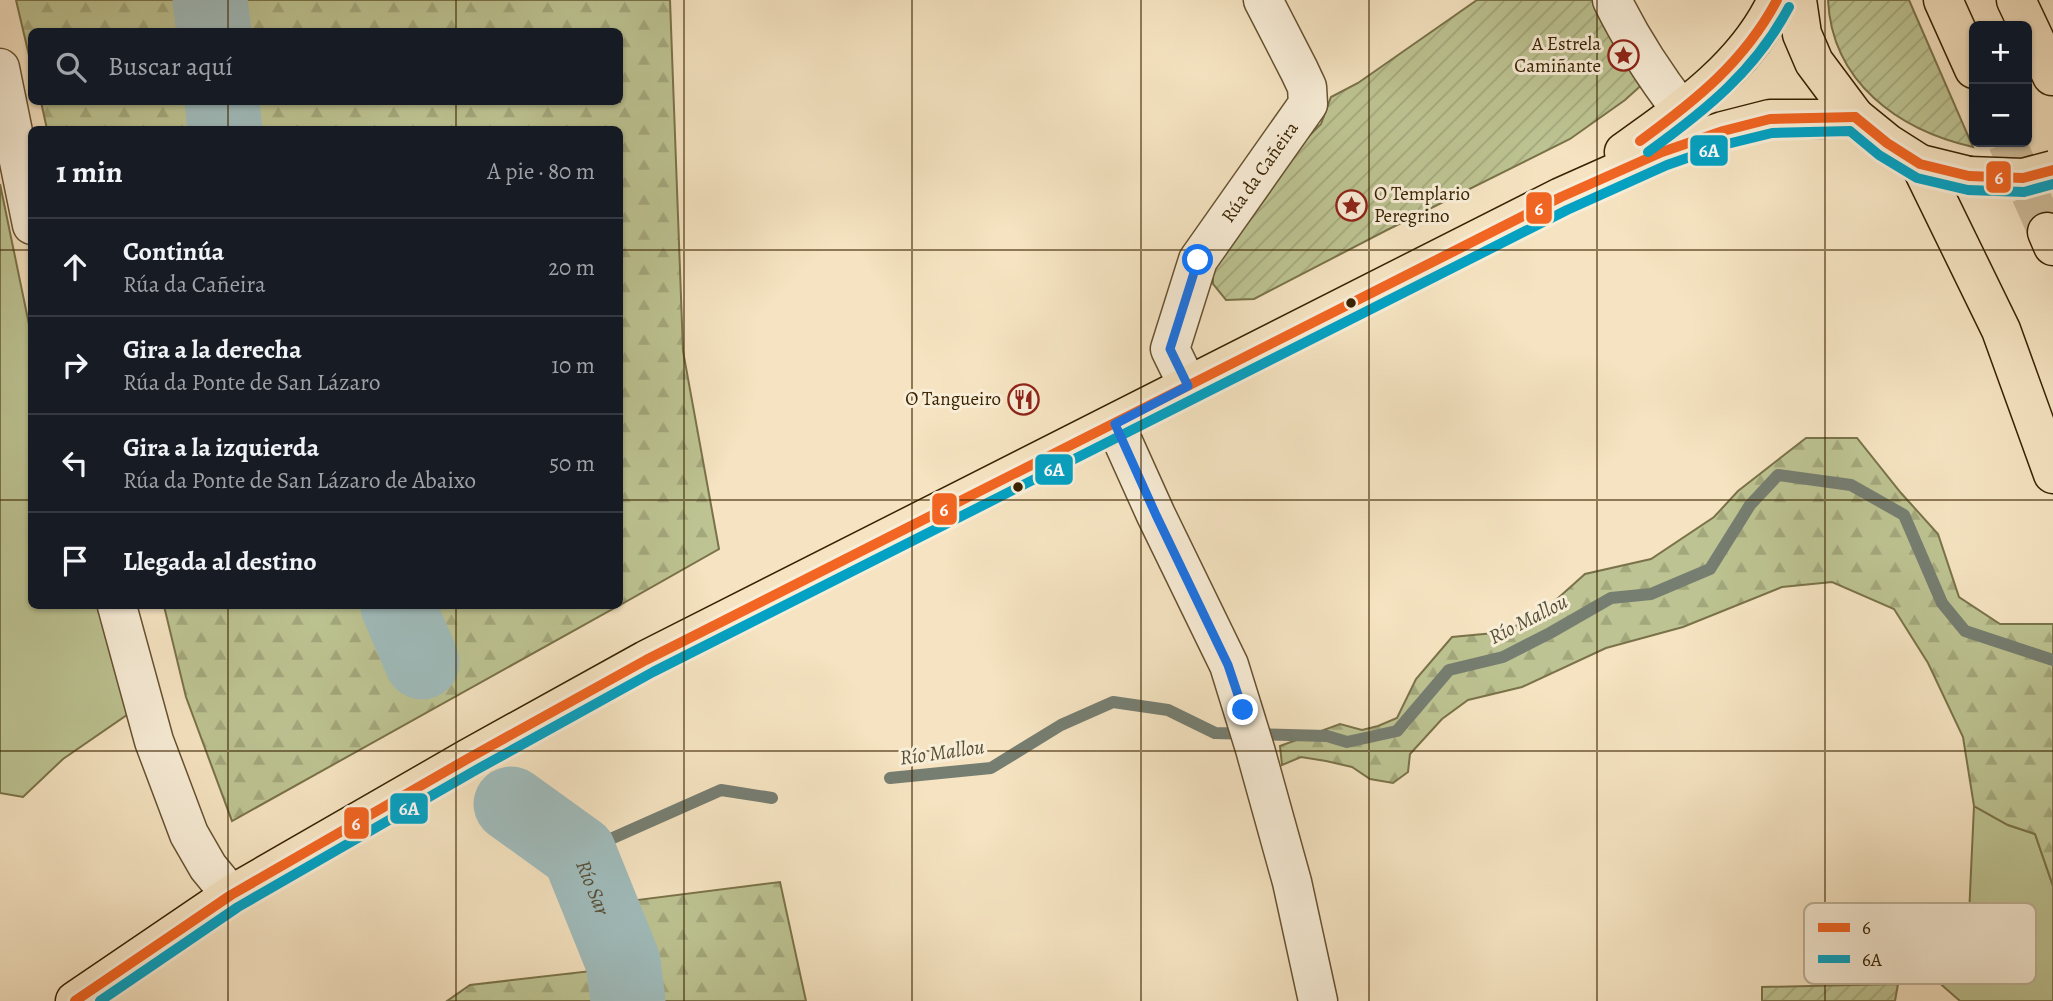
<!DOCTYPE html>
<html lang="es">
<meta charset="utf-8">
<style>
:root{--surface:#171b24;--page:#20242c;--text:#f1f3f6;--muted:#9ea1a6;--line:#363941}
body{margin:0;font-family:Alegreya,serif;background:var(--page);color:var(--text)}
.controls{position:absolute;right:21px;top:21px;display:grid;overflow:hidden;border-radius:10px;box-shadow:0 2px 5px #0004}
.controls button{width:63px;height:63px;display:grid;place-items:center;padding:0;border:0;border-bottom:2px solid var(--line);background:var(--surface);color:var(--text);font:35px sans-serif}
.stop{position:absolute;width:21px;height:21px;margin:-16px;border:5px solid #1a73e8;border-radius:50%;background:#fff}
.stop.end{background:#1a73e8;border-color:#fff;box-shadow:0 2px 7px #0008}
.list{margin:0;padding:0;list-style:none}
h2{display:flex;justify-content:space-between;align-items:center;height:91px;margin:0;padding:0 28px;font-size:30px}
h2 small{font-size:23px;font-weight:400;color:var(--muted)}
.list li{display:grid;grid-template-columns:46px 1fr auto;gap:21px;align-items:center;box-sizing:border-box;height:98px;padding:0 28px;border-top:2px solid var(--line)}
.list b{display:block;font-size:26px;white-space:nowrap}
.list p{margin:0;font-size:23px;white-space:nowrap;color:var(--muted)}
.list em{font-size:23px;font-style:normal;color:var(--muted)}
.icon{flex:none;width:38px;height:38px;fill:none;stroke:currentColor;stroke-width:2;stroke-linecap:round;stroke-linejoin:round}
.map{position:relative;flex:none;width:2053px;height:1001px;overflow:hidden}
.search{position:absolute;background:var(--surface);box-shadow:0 2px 5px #0004;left:28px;top:28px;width:595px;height:77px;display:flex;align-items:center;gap:18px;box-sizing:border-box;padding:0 24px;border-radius:10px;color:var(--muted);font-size:26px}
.panel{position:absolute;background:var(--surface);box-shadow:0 2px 5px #0004;left:28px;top:126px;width:595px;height:483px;border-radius:10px}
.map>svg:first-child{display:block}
</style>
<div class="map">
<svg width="2053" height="1001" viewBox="0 0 2053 1001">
<defs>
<pattern id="forest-firs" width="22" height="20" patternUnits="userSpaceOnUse" patternTransform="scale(1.75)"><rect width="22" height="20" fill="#bdc392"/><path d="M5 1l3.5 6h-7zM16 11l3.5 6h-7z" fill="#a3a77c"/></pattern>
<pattern id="garden-furrows" width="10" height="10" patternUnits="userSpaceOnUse" patternTransform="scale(1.75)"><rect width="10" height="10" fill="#bdc392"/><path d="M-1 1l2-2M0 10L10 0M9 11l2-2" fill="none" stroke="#a3a77c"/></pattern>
</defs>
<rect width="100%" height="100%" fill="#f5e3c1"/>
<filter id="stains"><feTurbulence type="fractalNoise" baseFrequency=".00286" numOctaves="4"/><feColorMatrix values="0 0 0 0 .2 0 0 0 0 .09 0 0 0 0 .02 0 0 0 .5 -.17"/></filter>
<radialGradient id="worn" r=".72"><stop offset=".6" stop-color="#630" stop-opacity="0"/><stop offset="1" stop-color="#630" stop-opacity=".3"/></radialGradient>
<g fill="#bdc392" stroke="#7a7249" stroke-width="2">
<path d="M0,184L31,334L32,606H104L134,710L63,759L23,797L0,793Z"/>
<path d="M1974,806L2008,825L2035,834L2053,886V1001H1960L1936,980L1969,915Z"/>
</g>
<g fill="url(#forest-firs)" stroke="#7a7249" stroke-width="2">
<path d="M16,0H670L683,351L719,549L620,605V130L47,129L41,102H620V32H32L31,64Z"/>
<path d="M1806,438H1857L1901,493L1938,534L1959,597L2000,624H2053V886L2035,834L2008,825L1974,806L1963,737L1928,663L1894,609L1832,582L1782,587L1683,627L1606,648L1522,687L1468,700L1442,719L1410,754L1408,772L1393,783L1370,779L1352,767L1326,761L1301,757L1282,765L1280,746L1340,724L1362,730L1378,726L1397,718L1416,679L1452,637L1505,632L1547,608L1585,574L1651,559L1714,517L1738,491Z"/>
<path d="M164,606H618L232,821L186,697Z"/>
<path d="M780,882L806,1001H652L644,976L637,900Z"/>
<path d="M591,971L600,1001H447L470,985Z"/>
</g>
<g fill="url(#garden-furrows)" stroke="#7a7249" stroke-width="2">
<path d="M1477,0H1597L1647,80L1625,100L1570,139L1387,230L1254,299L1226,300L1213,284V265L1300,145L1321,124L1331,97L1358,83Z"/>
<path d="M1828,0H1909L1973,147C1899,130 1832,83 1828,0Z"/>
<path d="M1898,984L1895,1001H1762V987Z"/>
</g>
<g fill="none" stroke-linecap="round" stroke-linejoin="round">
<g stroke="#767e71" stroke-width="12">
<path d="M890,778L991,768L1061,725L1113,702L1168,710L1215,733L1327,736L1347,742L1397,731L1449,670L1503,657L1550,633L1611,598L1651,594L1710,569L1750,505L1778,475L1851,485L1904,515L1942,603L1965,631L2053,660"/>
<path d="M579,853L721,790L772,798"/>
</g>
<g stroke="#a0bcbc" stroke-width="75">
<path d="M210,0L214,32"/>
<path d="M222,102L225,130"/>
<path d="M398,606L422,662"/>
<path id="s1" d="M511,804L579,853L623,962L628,1001"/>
</g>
<path stroke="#cfbc9a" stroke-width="38" stroke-dasharray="38 19" stroke-linecap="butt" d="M2007,142L2047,232"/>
<defs>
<g id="street">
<path d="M1612,0C1631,39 1655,76 1682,111"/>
<path d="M0,68L32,225"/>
<path id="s2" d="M1188,386L1170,349L1198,260L1308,104L1307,87L1299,70L1263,0"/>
<path d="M1115,424L1156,515L1229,665L1255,749L1292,882L1318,1001"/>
<path d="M117,606L154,741L189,834L208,867L231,895"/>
</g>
<g id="primary">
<path d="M1797,0L1802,34L1814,62L1855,117L1887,143L1920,164L1969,176"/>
<path d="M1624,152C1683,110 1746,67 1777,0"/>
<path d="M75,1001L231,895L469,758L646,660L1561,197L1662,152L1723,131L1770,119H1819L1855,117"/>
</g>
<g id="highway">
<path d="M1943,0L1974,69"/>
<path d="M2016,0L2052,76"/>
<path d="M1920,164L2001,330L2053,474"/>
<path d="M2047,232L2053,246"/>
</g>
</defs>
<use href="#street" stroke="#675230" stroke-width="41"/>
<use href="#primary" stroke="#382200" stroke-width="41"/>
<use href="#highway" stroke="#382200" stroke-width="41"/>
<use href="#street" stroke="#f8edd7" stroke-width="38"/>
<use href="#primary" stroke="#f5e3c1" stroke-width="38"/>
<use href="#highway" stroke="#f5e3c1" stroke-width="38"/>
<defs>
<path id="primary-bridge" d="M1969,176L2023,178L2053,170"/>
</defs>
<use href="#primary-bridge" stroke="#382200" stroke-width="41" stroke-linecap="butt"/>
<use href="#primary-bridge" stroke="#f5e3c1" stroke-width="38"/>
<defs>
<g id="bus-1">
<path d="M1855,117L1887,143L1920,164L1969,176L2023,178L2053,170"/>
<path d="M1640,141C1696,100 1744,62 1777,0"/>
<path d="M75,1001L231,895L469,758L646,660L1561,197L1662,152L1723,131L1770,119L1855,117"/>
</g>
<g id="bus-2">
<path d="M1648,152C1706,110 1755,71 1789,7"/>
<path d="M100,1001L238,907L476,770L653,672L1567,210L1667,165L1727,144L1772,133L1850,131L1879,155L1917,178L1968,190L2024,192L2053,184"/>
</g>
</defs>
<use href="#bus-1" stroke="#f8edd7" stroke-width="16"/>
<use href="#bus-2" stroke="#f8edd7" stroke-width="16"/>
<use href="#bus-1" stroke="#f26522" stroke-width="10"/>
<use href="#bus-2" stroke="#03a2c4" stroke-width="10"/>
</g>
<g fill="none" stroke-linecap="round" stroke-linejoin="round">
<path stroke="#1a73e8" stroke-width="9" d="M1198,260L1170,349L1188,386L1115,424L1156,515L1228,665L1243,710"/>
</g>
<path fill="none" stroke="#382200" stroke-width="2" stroke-opacity="0.55" d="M228,0V32M456,0V32M684,0V1001M912,0V1001M1141,0V1001M1369,0V1001M1597,0V1001M1825,0V1001M228,102V130M456,102V130M0,250H32M620,250H2053M0,500H32M620,500H2053M228,606V1001M456,606V1001M0,751H2053"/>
<defs>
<symbol id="sight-ring" viewBox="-11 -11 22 22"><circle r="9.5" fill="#f8edd7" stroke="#8f2418" stroke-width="1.5"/><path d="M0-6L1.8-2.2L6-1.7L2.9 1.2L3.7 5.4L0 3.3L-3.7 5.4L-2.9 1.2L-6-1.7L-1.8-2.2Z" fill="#8f2418"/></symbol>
<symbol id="restaurant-ring" viewBox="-11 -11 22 22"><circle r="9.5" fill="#f8edd7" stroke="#8f2418" stroke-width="1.5"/><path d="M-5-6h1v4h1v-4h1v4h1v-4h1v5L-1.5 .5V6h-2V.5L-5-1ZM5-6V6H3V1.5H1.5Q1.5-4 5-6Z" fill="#8f2418"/></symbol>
</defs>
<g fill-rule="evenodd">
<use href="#sight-ring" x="1606" y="38" width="35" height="35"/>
<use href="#sight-ring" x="1334" y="188" width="35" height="35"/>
<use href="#restaurant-ring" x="1006" y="382" width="35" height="35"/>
</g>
<g fill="#382200" stroke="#f8edd7" stroke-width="2.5">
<circle cx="1351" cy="303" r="6"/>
<circle cx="1018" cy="487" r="6"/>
</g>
<g text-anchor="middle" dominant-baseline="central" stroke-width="6" stroke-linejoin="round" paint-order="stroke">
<g font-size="19" fill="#382200" stroke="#f8edd7" text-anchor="end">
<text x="1601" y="44">A Estrela<tspan x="1601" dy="22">Camiñante</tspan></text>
<text x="1374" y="194" text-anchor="start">O Templario<tspan x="1374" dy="22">Peregrino</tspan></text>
<text x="1001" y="399">O Tangueiro</text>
</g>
<g font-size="19" fill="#382200" stroke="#f8edd7">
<text stroke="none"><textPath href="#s2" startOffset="242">Rúa da Cañeira</textPath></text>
</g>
<g font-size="21" font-style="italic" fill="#575038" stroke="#f8edd7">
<text transform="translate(1528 619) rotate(-27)">Río Mallou</text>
<text transform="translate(942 752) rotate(-8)">Río Mallou</text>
<text stroke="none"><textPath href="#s1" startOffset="121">Río Sar</textPath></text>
</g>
</g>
<rect x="1804" y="903" width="232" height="81" rx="10" fill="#f8edd7" stroke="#beb096" stroke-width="2"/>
<rect x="1818" y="923" width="32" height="9" fill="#f26522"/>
<rect x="1818" y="955" width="32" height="8" fill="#03a2c4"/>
<g font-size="19" fill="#382200">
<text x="1862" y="934">6</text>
<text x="1862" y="966">6A</text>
</g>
<g stroke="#f8edd7" stroke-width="2.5">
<rect x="1689" y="134" width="40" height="33" rx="7" fill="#03a2c4"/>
<rect x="1985" y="160" width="27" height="34" rx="7" fill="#f26522"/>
<rect x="1525" y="191" width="28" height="34" rx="7" fill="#f26522"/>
<rect x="1034" y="453" width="40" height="33" rx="7" fill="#03a2c4"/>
<rect x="931" y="492" width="27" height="34" rx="7" fill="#f26522"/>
<rect x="389" y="792" width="40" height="33" rx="7" fill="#03a2c4"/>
<rect x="343" y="806" width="27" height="34" rx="7" fill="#f26522"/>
</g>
<g font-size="19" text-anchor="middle" font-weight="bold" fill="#fff">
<text x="1709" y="157">6A</text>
<text x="1999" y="184">6</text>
<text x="1539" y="215">6</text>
<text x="1054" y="476">6A</text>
<text x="944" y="516">6</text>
<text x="409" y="815">6A</text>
<text x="356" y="830">6</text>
</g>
<rect width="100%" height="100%" filter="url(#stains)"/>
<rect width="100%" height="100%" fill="url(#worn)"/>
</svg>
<div class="controls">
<button>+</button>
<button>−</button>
</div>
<div class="stop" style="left:1198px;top:260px"></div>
<div class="stop end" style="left:1243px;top:710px"></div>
<div class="search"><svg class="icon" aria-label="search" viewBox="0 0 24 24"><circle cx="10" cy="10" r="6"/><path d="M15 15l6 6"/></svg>Buscar aquí</div>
<section class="panel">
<h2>1 min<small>A pie · 80 m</small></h2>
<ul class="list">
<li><svg class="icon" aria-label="ahead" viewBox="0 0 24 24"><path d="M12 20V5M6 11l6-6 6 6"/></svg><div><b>Continúa</b><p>Rúa da Cañeira</p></div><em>20 m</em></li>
<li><svg class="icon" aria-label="right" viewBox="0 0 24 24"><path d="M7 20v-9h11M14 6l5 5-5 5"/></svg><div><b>Gira a la derecha</b><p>Rúa da Ponte de San Lázaro</p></div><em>10 m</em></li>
<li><svg class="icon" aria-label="left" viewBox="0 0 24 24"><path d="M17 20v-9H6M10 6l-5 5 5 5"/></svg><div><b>Gira a la izquierda</b><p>Rúa da Ponte de San Lázaro de Abaixo</p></div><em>50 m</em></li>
<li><svg class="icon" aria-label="arrive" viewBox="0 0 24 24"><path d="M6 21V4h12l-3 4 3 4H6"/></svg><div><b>Llegada al destino</b></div></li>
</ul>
</section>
</div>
